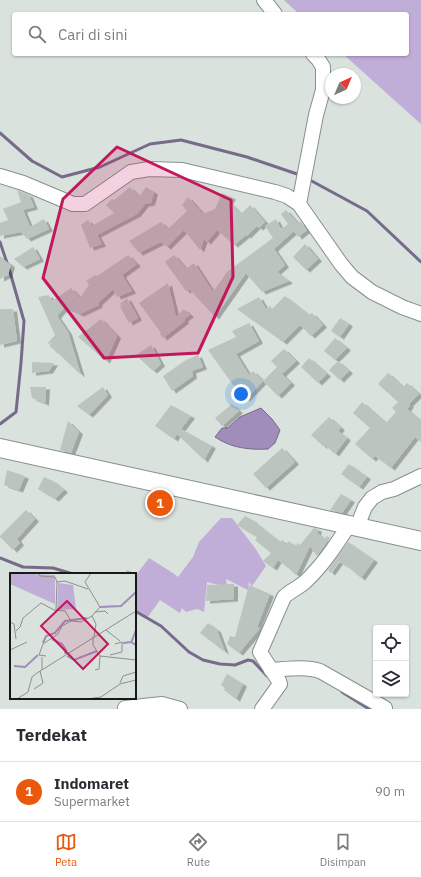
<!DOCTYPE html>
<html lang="id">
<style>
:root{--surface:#fff;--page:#f2f2f3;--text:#2b2b33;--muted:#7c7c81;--line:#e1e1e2;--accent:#ea580c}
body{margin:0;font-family:"IBM Plex Sans",sans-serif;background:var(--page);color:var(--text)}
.controls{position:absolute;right:12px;bottom:12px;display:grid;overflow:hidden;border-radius:4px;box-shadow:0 1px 3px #0004}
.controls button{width:36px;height:36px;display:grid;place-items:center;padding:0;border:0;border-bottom:1px solid var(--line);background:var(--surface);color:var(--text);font:20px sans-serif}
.compass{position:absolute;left:325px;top:68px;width:36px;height:36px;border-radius:50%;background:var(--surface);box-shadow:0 1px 3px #0004;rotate:44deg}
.you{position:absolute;left:241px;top:394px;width:14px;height:14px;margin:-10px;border:3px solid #fff;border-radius:50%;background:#1a73e8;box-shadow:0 0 0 6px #1a73e833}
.badge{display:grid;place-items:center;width:26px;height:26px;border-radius:50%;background:var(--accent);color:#fff;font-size:13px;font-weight:700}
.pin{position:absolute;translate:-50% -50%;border:2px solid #fff;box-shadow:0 1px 4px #0006}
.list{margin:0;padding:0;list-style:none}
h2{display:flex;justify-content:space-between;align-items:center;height:52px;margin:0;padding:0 16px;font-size:17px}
h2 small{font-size:13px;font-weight:400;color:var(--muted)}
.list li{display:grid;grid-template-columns:26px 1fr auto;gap:12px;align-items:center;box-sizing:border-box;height:60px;padding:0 16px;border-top:1px solid var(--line)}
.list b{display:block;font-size:15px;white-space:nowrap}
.list p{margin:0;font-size:13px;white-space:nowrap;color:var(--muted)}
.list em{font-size:13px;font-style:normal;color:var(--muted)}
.icon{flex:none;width:22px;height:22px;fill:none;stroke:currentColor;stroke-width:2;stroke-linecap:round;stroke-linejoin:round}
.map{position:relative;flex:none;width:421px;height:709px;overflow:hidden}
.search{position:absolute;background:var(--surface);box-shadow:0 1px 3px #0004;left:12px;right:12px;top:12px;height:44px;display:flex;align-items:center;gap:10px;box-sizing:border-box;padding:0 14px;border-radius:4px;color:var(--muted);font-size:15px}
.sheet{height:112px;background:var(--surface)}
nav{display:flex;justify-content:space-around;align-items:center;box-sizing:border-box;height:56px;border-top:1px solid var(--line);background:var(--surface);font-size:11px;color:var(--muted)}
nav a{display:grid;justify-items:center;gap:2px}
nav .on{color:var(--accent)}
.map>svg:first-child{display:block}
</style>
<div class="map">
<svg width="421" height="709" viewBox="0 0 421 709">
<defs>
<filter id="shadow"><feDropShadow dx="4" dy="2.5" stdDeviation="0" flood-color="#0004"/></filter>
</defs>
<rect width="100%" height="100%" fill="#d9e2dd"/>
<g fill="#c0aed9">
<path d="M284,0H421V124L343,54H407V14H299Z"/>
<path d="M221,518H232L255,548L266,566L252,586L249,582L248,590L226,579L228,596L219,585L207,582L204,612L197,609L186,612L182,608L180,613L160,600L147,618L135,610V574H125L127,570L137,574L149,558L173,573L178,577L193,557L199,542Z"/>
</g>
<path fill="#a18dbb" stroke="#776a8a" d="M261,408L272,419L280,430L275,443L268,449C249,450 231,448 215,437L222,428H228L240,417Z"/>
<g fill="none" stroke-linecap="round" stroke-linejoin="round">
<g stroke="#776a8a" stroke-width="3">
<path d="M0,133L32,161L62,177L100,167L150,144L181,140L247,157L300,175"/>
<path d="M308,179L367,211L421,262"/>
<path d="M0,242L10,272L24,321L21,363L16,412L0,424"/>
<path d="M0,558L23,567L53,568L73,574"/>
<path d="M135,611L161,626L189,652L203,660L220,664L235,665L248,660L253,661L267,676H269"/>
<path d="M342,692L369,709"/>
</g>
</g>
<g fill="#bbc4bf" filter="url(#shadow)">
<path d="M130,187L139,197L146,187L154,192L151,203L145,204L137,214L97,235L102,244L90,248L81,225L88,220L92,226L114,213L106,205L112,199L114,200Z"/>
<path d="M17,190L29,195L34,207L23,210L30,227L44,219L49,229L27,239L21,232L0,236V223L8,220L3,209L21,202Z"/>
<path d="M222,193L232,197L229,202L241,214L250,205L265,222L259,228L257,226L247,236L246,235L234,245L217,230L207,242L204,239L200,250L184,230L167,247L161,242L139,253L129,241L161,222L168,229L187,211L182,205L188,197L203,214L215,209Z"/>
<path d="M286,210L298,224L300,221L307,230L298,237L294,231L274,249L285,265L277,272L289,281L262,292L246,273L215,317L189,289L186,291L165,262L174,255L186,269L194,263L213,292L227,272L273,238L265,226L276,219L281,229L288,224L281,214Z"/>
<path d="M305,244L318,259L306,270L293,257Z"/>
<path d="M33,247L40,259L23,267L14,259Z"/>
<path d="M128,255L137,264L122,275L132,291L117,297L113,289L98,303L99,305L80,314L65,307L57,316L68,332L81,375L62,357L59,353L58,354L49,345L53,343L47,344L55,335L38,297L49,295L52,301L71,288L80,298L89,285L86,281L95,275L97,276Z"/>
<path d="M0,256L11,265L8,275L0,279Z"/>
<path d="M168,283L176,317L184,309L190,315L184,319L185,321L163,338L160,334L161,333L139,303Z"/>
<path d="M285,296L309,315L312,313L323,325L311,336L300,325L283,342L237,309L259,297L266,309L270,306L272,309Z"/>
<path d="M127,298L138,318L129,323L120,307L122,306L120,304Z"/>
<path d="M0,309H13L17,341L0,345Z"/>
<path d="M340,318L349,324L340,337L331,331Z"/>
<path d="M101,319L117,336L106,361L78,337Z"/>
<path d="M249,323L259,341L236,354L249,375L253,371L263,381L246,399L236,389L208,350L236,337L232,331Z"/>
<path d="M335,338L347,348L335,360L324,351Z"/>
<path d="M151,345L161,364L153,371L136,355Z"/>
<path d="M284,349L296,361L282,374L291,383L278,396L263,381L277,367L271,361Z"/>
<path d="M198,355L203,367L192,371L193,376L172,391L163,376L186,360Z"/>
<path d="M309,358L327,374L318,383L301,367Z"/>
<path d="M338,361L349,371L340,380L329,370Z"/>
<path d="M32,362L54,363L49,371L32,373Z"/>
<path d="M388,373L403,387L407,383L419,394L409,404L410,405L407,409L421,421V442L415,437L391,468L375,456L372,459L355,444L370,428L353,413L362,402L386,423L396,412L392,408L398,402L378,384Z"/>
<path d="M30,387H46L45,403L32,398Z"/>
<path d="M103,387L108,395L89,415L77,406Z"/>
<path d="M232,404L239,411L222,426L215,418Z"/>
<path d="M171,405L191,416L181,429L212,446L204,460L177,434L174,439L155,426Z"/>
<path d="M329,417L341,428L338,431L347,438L335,454L325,445L323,446L311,435Z"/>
<path d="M68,421L79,432L71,453L60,450Z"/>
<path d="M282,448L295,462L266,488L253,474Z"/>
<path d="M349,464L367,477L359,487L341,474Z"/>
<path d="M7,470L25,476L19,490L4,485Z"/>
<path d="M44,477L53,481L64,490L55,499L38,489Z"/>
<path d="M341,494L351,500L342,513L330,510Z"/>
<path d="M26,510L35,519L17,539L20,543L13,550L0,537V536Z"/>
<path d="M245,516L254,521H253L280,542L282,540L287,544L289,541L296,547L297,543L300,545L314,528L318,529L317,533L325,539L327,536L330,538L317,556L310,546L296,575L287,567L278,560L273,568L263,561L271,553L255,540L257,537L237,525Z"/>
<path d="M348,542L374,560L361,578L347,566L339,562L331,573L328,570Z"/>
<path d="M234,584V599L206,601L207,585Z"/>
<path d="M249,585L270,594L257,627L260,628L239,653L227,644L230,636L235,637Z"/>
<path d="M208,623L217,630L225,652L200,633Z"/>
<path d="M227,674L243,684L236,699L224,690L225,688L221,685Z"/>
</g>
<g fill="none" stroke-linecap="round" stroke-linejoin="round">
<defs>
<g id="minor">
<path d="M264,0L275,14"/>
<path d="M313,54L318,59L323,67V90L316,115L299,204L341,264L352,277L372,292L402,307L421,314"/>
<path d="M0,176L23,183L73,204H85L131,172L149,169L182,170L275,192L287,196L299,204"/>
<path d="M357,527L365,507L372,498L382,492L394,489L421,476"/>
<path d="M271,670C287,669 305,666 320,671L385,708"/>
<path d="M125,708L162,704L180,709"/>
<path d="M262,709L280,684L279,681L263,657L260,652L284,597C290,591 298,588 305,582C323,565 336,545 349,525"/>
</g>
<path id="major" d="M0,448L421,541"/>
</defs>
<use href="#minor" stroke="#88908c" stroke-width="16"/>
<use href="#major" stroke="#88908c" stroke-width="20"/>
<use href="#minor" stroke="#fff" stroke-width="14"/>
<use href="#major" stroke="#fff" stroke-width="18"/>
</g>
<path fill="#c2185b" fill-opacity="0.2" stroke="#c2185b" stroke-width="3" stroke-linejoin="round" d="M117,147L231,200L233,277L198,353L104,358L43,278L63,199Z"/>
<g transform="translate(10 573)">
<rect width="126" height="126" fill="#d9e2dd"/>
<path d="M0,0L45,2V31L0,11ZM48,10L63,12L66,36L47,37Z" fill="#c0aed9"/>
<path fill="none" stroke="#a18dbb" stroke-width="2" d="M90,34L111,33L126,19M42,66L52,71L56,77L55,81M33,70L36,63L45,60L55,48L77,45M113,70L121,69L126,72M121,70L126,57M57,83L64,87L87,78M4,93L15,94L28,82"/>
<path fill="none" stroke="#8b928e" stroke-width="1" d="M28,0L30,3L45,4L47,9L55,8L78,16M81,0L75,9L90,34L82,43L86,51L84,64M46,37L47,9M85,39L95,38L98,41M0,49L4,51L6,66M96,57L110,68M6,58L10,54L13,45L31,30L44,37L55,38L61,48L71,49L82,43M83,64V72L90,83L126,87M0,77L17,69M100,82L112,79V69L105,71M36,83L29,82L33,71L48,61L52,53L61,48M32,97V84M85,97L89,96L90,83M110,110L113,103L126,99M24,116L33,110L30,98M7,126L18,119L22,104L27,100L126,38M77,126L91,124L110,111L126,107"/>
<path fill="#c2185b" fill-opacity="0.15" stroke="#c2185b" stroke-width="2" d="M57,28L98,71L73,96L31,53Z"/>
<rect width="126" height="126" fill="none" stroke="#161918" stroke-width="2"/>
</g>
</svg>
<div class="controls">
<button><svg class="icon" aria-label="locate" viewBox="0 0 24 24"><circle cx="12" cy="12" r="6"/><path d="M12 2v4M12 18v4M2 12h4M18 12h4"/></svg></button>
<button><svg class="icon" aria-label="layers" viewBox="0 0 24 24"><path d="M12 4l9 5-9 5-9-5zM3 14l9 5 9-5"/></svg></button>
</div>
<svg class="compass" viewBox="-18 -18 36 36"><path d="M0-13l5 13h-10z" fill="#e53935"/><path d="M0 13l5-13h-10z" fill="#7c7c81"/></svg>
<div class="you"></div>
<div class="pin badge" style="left:160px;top:503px">1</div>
<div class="search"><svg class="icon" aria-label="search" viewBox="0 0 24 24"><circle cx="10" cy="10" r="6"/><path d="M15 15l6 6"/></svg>Cari di sini</div>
</div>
<section class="sheet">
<h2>Terdekat<small></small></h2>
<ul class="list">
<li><span class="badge">1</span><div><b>Indomaret</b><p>Supermarket</p></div><em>90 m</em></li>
</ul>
</section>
<nav>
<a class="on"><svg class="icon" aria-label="map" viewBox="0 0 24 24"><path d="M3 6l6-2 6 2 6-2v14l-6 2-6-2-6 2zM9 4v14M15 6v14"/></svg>Peta</a>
<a><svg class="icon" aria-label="directions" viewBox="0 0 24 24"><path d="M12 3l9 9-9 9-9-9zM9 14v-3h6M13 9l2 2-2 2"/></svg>Rute</a>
<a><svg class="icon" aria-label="saved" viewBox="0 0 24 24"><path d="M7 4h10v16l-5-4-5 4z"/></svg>Disimpan</a>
</nav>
